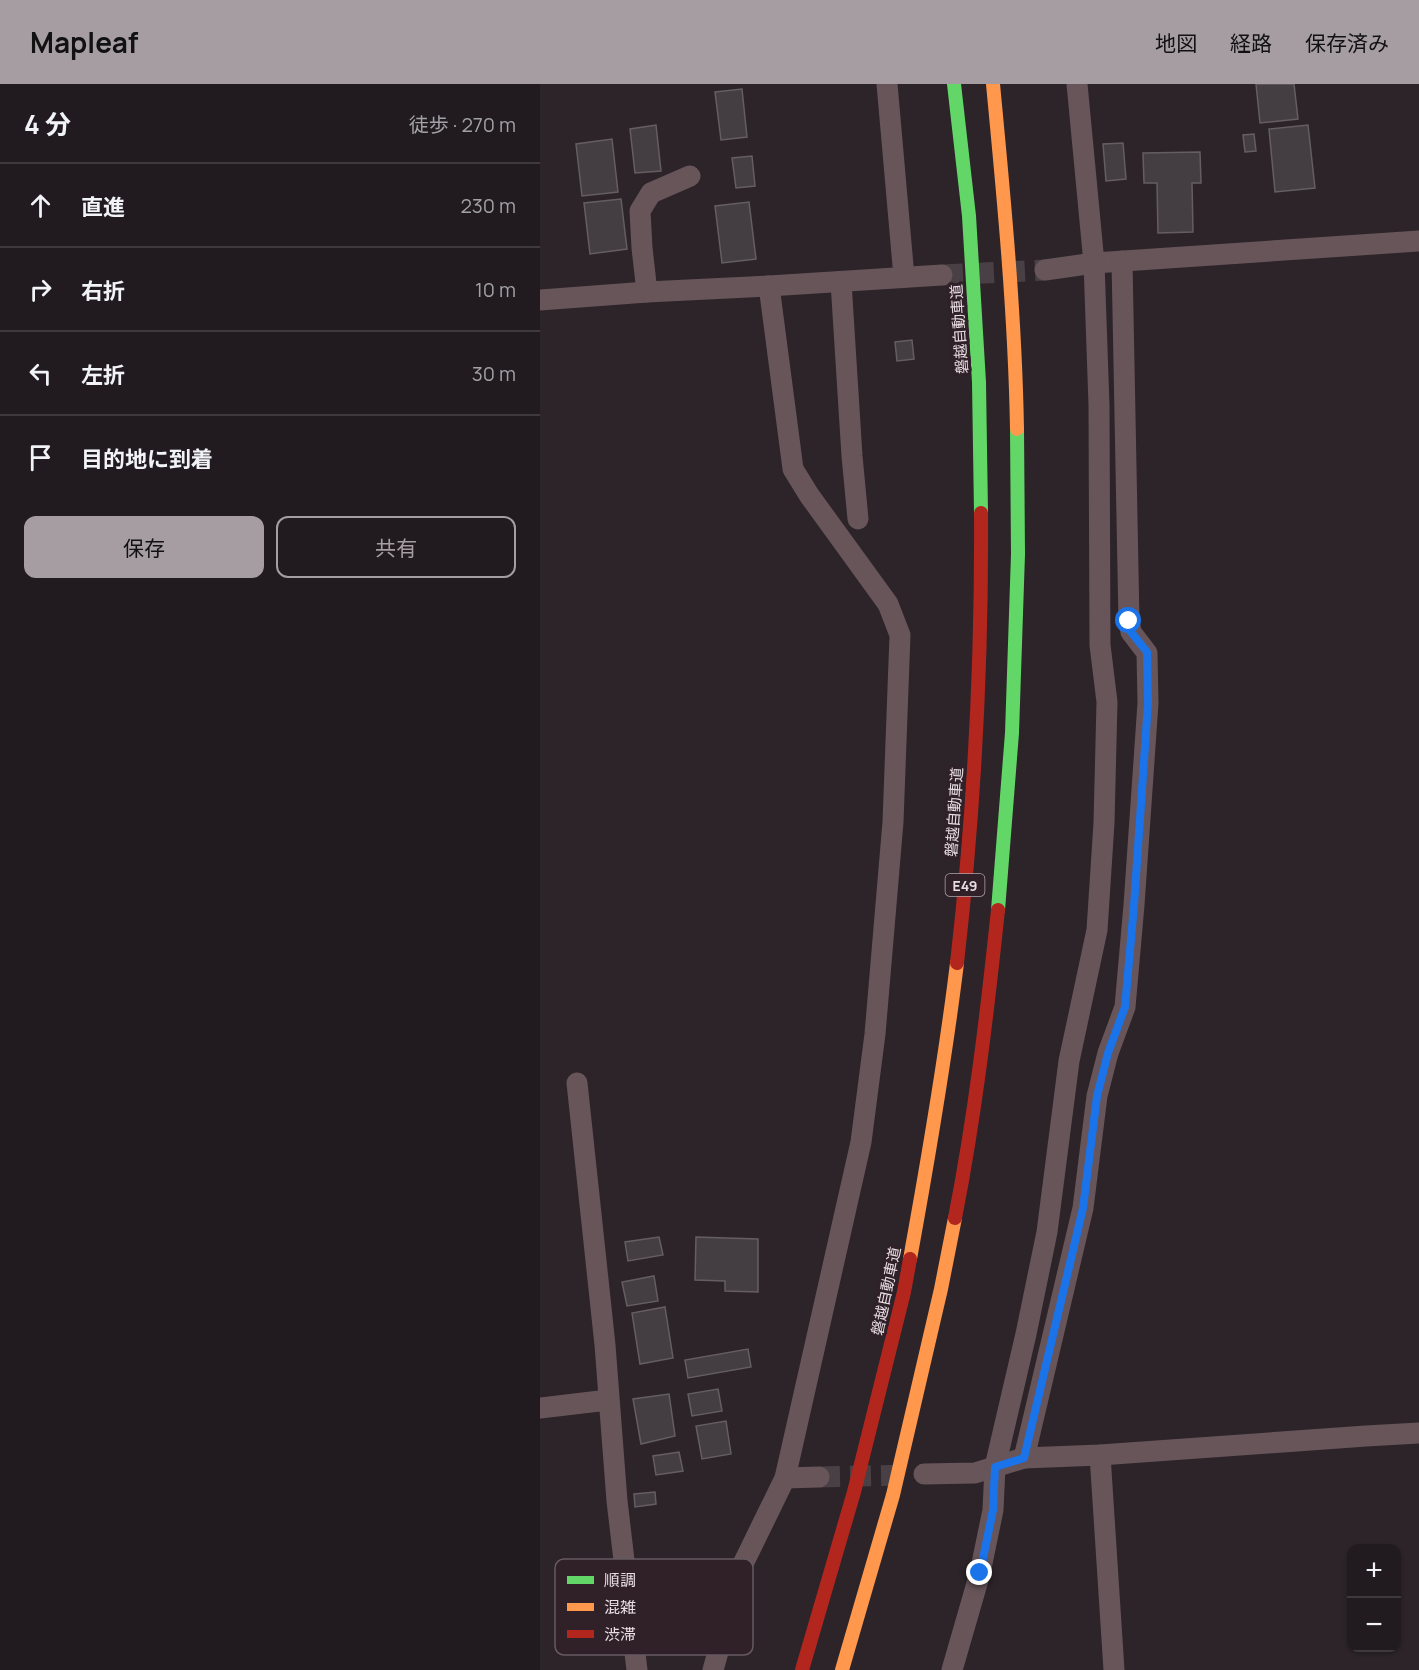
<!DOCTYPE html>
<html lang="ja">
<meta charset="utf-8">
<style>
:root{--surface:#211b1f;--page:#292428;--text:#f1f3f6;--muted:#a2a1a4;--line:#3e393d;--accent:#a69da2}
body{margin:0;font-family:Manrope,"Noto Sans JP",sans-serif;background:var(--page);color:var(--text)}
.controls{position:absolute;right:18px;bottom:18px;display:grid;overflow:hidden;border-radius:12px;box-shadow:0 2px 4px #0004}
.controls button{width:54px;height:54px;display:grid;place-items:center;padding:0;border:0;border-bottom:2px solid var(--line);background:var(--surface);color:var(--text);font:30px sans-serif}
.stop{position:absolute;width:18px;height:18px;margin:-14px;border:4px solid #1a73e8;border-radius:50%;background:#fff}
.stop.end{background:#1a73e8;border-color:#fff;box-shadow:0 2px 6px #0008}
.list{margin:0;padding:0;list-style:none}
h2{display:flex;justify-content:space-between;align-items:center;height:78px;margin:0;padding:0 24px;font-size:26px}
h2 small{font-size:20px;font-weight:400;color:var(--muted)}
.list li{display:grid;grid-template-columns:39px 1fr auto;gap:18px;align-items:center;box-sizing:border-box;height:84px;padding:0 24px;border-top:2px solid var(--line)}
.list b{display:block;font-size:22px;white-space:nowrap}
.list em{font-size:20px;font-style:normal;color:var(--muted)}
.actions{display:flex;gap:12px;padding:18px 24px}
.actions a{flex:1;padding:14px 0;border:2px solid var(--accent);border-radius:12px;text-align:center;font-size:21px;color:var(--accent)}
.actions .main{background:var(--accent);color:#111}
.icon{flex:none;width:33px;height:33px;fill:none;stroke:currentColor;stroke-width:2;stroke-linecap:round;stroke-linejoin:round}
.map{position:relative;flex:none;width:879px;height:1586px;overflow:hidden}
header{display:flex;align-items:center;gap:36px;box-sizing:border-box;height:84px;padding:0 30px;background:var(--accent);color:#111}
header strong{font-size:28px}
nav{display:flex;gap:33px;margin-inline-start:auto;font-size:21px}
main{display:flex}
aside{flex:1;background:var(--surface)}
.map>svg:first-child{display:block}
</style>
<header>
<strong>Mapleaf</strong>
<nav><a>地図</a><a>経路</a><a>保存済み</a></nav>
</header>
<main>
<aside>
<h2>4 分<small>徒歩 · 270 m</small></h2>
<ul class="list">
<li><svg class="icon" aria-label="ahead" viewBox="0 0 24 24"><path d="M12 20V5M6 11l6-6 6 6"/></svg><div><b>直進</b></div><em>230 m</em></li>
<li><svg class="icon" aria-label="right" viewBox="0 0 24 24"><path d="M7 20v-9h11M14 6l5 5-5 5"/></svg><div><b>右折</b></div><em>10 m</em></li>
<li><svg class="icon" aria-label="left" viewBox="0 0 24 24"><path d="M17 20v-9H6M10 6l-5 5 5 5"/></svg><div><b>左折</b></div><em>30 m</em></li>
<li><svg class="icon" aria-label="arrive" viewBox="0 0 24 24"><path d="M6 21V4h12l-3 4 3 4H6"/></svg><div><b>目的地に到着</b></div></li>
</ul>
<div class="actions"><a class="main">保存</a><a>共有</a></div>
</aside>
<div class="map">
<svg width="879" height="1586" viewBox="0 0 879 1586">
<rect width="100%" height="100%" fill="#2c2429"/>
<g fill="#443e43" stroke="#645d62" stroke-width="1.5">
<path d="M716,0H754L758,35L720,39Z"/>
<path d="M202,5L207,53L181,56L175,8Z"/>
<path d="M116,41L121,87L95,89L90,45Z"/>
<path d="M768,41L775,104L735,108L729,45Z"/>
<path d="M714,50L716,67L705,68L703,51Z"/>
<path d="M72,55L78,108L42,112L36,60Z"/>
<path d="M583,59L586,95L566,97L563,60Z"/>
<path d="M660,68L661,99H652L653,148L618,149L617,99H604L603,69Z"/>
<path d="M212,72L215,102L196,104L192,74Z"/>
<path d="M81,115L87,165L50,170L44,119Z"/>
<path d="M209,118L216,175L182,179L175,122Z"/>
<path d="M372,256L374,275L357,277L355,258Z"/>
<path d="M119,1153L123,1171L88,1177L85,1158Z"/>
<path d="M156,1153L218,1155V1208L185,1207V1197L155,1196Z"/>
<path d="M114,1192L118,1217L87,1222L82,1198Z"/>
<path d="M125,1223L133,1274L100,1280L92,1229Z"/>
<path d="M208,1265L211,1283L148,1294L145,1276Z"/>
<path d="M178,1305L182,1327L152,1332L148,1310Z"/>
<path d="M129,1310L135,1352L101,1360L93,1315Z"/>
<path d="M186,1337L191,1370L162,1375L156,1342Z"/>
<path d="M139,1368L143,1387L116,1391L113,1372Z"/>
<path d="M115,1408L116,1420L95,1423L94,1410Z"/>
</g>
<g fill="none" stroke-linecap="round" stroke-linejoin="round">
<g stroke="#484045" stroke-width="21" stroke-dasharray="21 10" stroke-linecap="butt">
<path d="M402,191L505,186"/>
<path d="M279,1393L369,1391"/>
</g>
<g stroke="#675559" stroke-width="21">
<path d="M347,0L364,193"/>
<path d="M505,186L554,179L879,157"/>
<path d="M301,198L312,372L318,435"/>
<path d="M107,208L102,164L100,127L111,109L150,92"/>
<path d="M0,216L107,208L229,202L402,191"/>
<path d="M37,999L65,1261L77,1417L97,1586"/>
<path d="M0,1324L68,1316"/>
<path d="M560,1371L574,1586"/>
<path d="M484,1374L543,1124L557,1012L568,969L585,923L594,821L608,619L607,569L591,548L589,537L582,177"/>
<path d="M384,1390L435,1389L484,1374L560,1371L826,1352L879,1349"/>
<path d="M245,1394L279,1393"/>
<path d="M173,1586L202,1482L245,1394L321,1058L335,950L353,738L360,551L348,520L269,411L253,385L229,202"/>
<path d="M412,1586L440,1489L453,1426L455,1383L486,1250L507,1148L529,977L557,846L564,739L567,618L560,561L559,321L554,179L537,0"/>
</g>
<g stroke="#63d668" stroke-width="14">
<path d="M414,0L429,132L439,298L441,429"/>
<path d="M458,826L472,649L478,470L477,345"/>
</g>
<g stroke="#ff974d" stroke-width="14">
<path d="M453,0C464,115 475,230 477,345"/>
<path d="M370,1175C388,1076 405,978 417,879"/>
<path d="M302,1586L353,1411L401,1205L415,1134"/>
</g>
<g stroke="#b3261e" stroke-width="14">
<path d="M417,879C434,730 442,579 441,429"/>
<path d="M415,1134C435,1032 447,930 458,826"/>
<path d="M262,1586L314,1408L364,1208L370,1175"/>
</g>
</g>
<g fill="none" stroke-linecap="round" stroke-linejoin="round">
<path stroke="#1a73e8" stroke-width="8" d="M440,1489L453,1426L455,1383L484,1374L543,1124L557,1012L568,969L585,923L594,821L608,619L607,568L591,548L589,537"/>
</g>
<g text-anchor="middle" dominant-baseline="central" stroke-width="6" stroke-linejoin="round" paint-order="stroke">
<rect fill="#302129" stroke="#b1a5ab" stroke-width="1.5" x="405.5" y="790" width="39" height="22" rx="4.5"/>
<g font-size="14" font-weight="bold" fill="#e8dee3">
<text x="425" y="801">E49</text>
</g>
<g font-size="15" fill="#e8dee3" stroke="#302129">
<text transform="translate(419 245) rotate(-94)">磐越自動車道</text>
<text transform="translate(414 728) rotate(-86)">磐越自動車道</text>
<text transform="translate(346 1207) rotate(-78)">磐越自動車道</text>
</g>
</g>
<rect x="15" y="1475" width="198" height="96" rx="9" fill="#302129" stroke="#675a61" stroke-width="1.5"/>
<rect x="27" y="1492" width="27" height="8" fill="#63d668"/>
<rect x="27" y="1519" width="27" height="8" fill="#ff974d"/>
<rect x="27" y="1546" width="27" height="8" fill="#b3261e"/>
<g font-size="16" fill="#e8dee3">
<text x="64" y="1502">順調</text>
<text x="64" y="1529">混雑</text>
<text x="64" y="1556">渋滞</text>
</g>
</svg>
<div class="controls">
<button>+</button>
<button>−</button>
</div>
<div class="stop" style="left:589px;top:537px"></div>
<div class="stop end" style="left:440px;top:1489px"></div>
</div>
</main>
